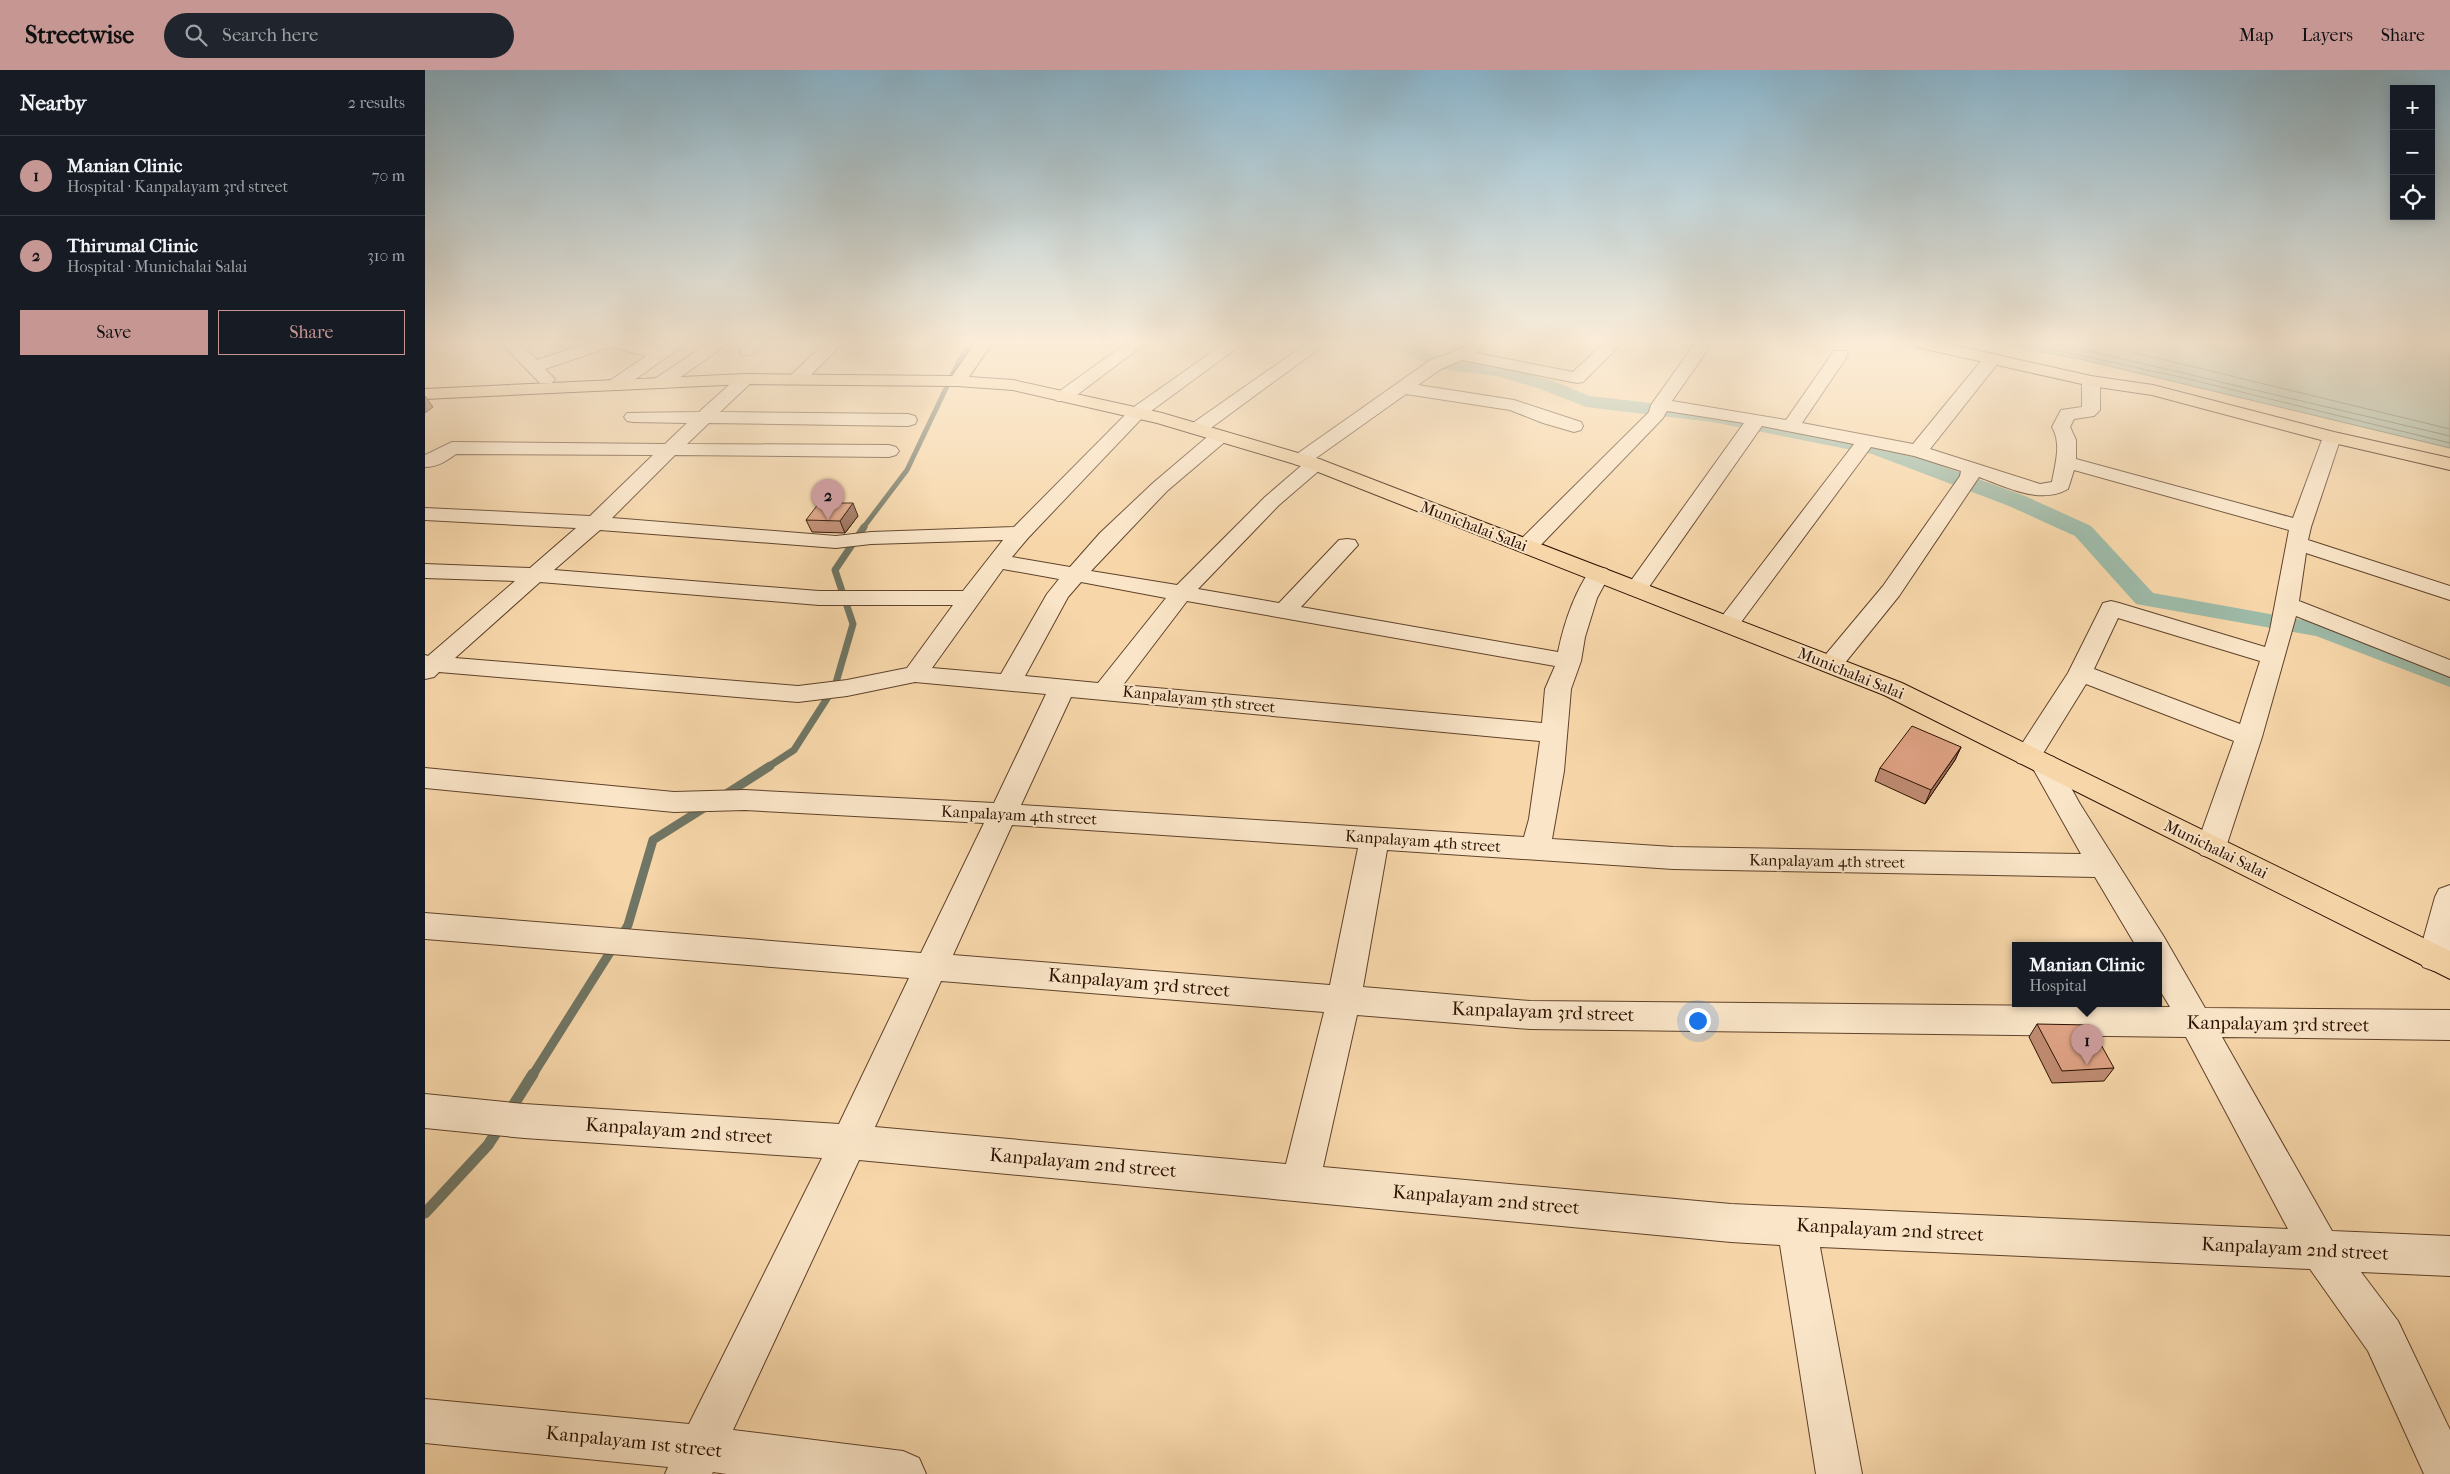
<!DOCTYPE html>
<meta charset="utf-8">
<style>
:root{--surface:#171b24;--page:#20242c;--text:#f1f3f6;--muted:#9ea1a6;--line:#363941;--accent:#c59692}
body{margin:0;font-family:"IM FELL French Canon",serif;background:var(--page);color:var(--text)}
.controls{position:absolute;right:15px;top:15px;display:grid;overflow:hidden;border-radius:0px;box-shadow:0 2px 12px #0003}
.controls button{width:45px;height:45px;display:grid;place-items:center;padding:0;border:0;border-bottom:1px solid var(--line);background:var(--surface);color:var(--text);font:25px sans-serif}
.you{position:absolute;left:1272px;top:950px;width:18px;height:18px;margin:-12px;border:4px solid #fff;border-radius:50%;background:#1a73e8;box-shadow:0 0 0 8px #1a73e833}
.badge{display:grid;place-items:center;width:32px;height:32px;border-radius:50%;background:var(--accent);color:#111;font-size:16px;font-weight:700}
.pin{position:absolute;translate:-50% -41px;filter:drop-shadow(0 1px 2px #0008)}
.pin::after{content:'';position:absolute;top:26px;width:18px;height:15px;background:inherit;clip-path:polygon(0 0,100% 0,50% 100%)}
.popup{position:absolute;left:1587px;top:872px;width:150px;height:65px;box-sizing:border-box;display:grid;place-content:center;border-radius:0px;background:var(--surface);filter:drop-shadow(0 1px 4px #0005);font-size:16px;white-space:nowrap;color:var(--muted)}
.popup b{font-size:19px;color:var(--text)}
.popup::after{content:'';position:absolute;left:50%;top:100%;margin-left:-10px;border:10px solid transparent;border-top-color:var(--surface)}
.list{margin:0;padding:0;list-style:none}
h2{display:flex;justify-content:space-between;align-items:center;height:65px;margin:0;padding:0 20px;font-size:21px}
h2 small{font-size:16px;font-weight:400;color:var(--muted)}
.list li{display:grid;grid-template-columns:32px 1fr auto;gap:15px;align-items:center;box-sizing:border-box;height:80px;padding:0 20px;border-top:1px solid var(--line)}
.list b{display:block;font-size:19px;white-space:nowrap}
.list p{margin:0;font-size:16px;white-space:nowrap;color:var(--muted)}
.list em{font-size:16px;font-style:normal;color:var(--muted)}
.actions{display:flex;gap:10px;padding:15px 20px}
.actions a{flex:1;padding:11px 0;border:1px solid var(--accent);border-radius:0px;text-align:center;font-size:18px;color:var(--accent)}
.actions .main{background:var(--accent);color:#111}
.icon{flex:none;width:28px;height:28px;fill:none;stroke:currentColor;stroke-width:2;stroke-linecap:round;stroke-linejoin:round}
.map{position:relative;flex:none;width:2025px;height:1404px;overflow:hidden}
header{display:flex;align-items:center;gap:30px;box-sizing:border-box;height:70px;padding:0 25px;background:var(--accent);color:#111}
header strong{font-size:24px}
nav{display:flex;gap:28px;margin-inline-start:auto;font-size:18px}
.search{width:350px;height:45px;background:var(--page);display:flex;align-items:center;gap:12px;box-sizing:border-box;padding:0 18px;border-radius:28px;color:var(--muted);font-size:19px}
main{display:flex}
aside{flex:1;background:var(--surface)}
.map>svg:first-child{display:block}
</style>
<header>
<strong>Streetwise</strong>
<div class="search"><svg class="icon" aria-label="search" viewBox="0 0 24 24"><circle cx="10" cy="10" r="6"/><path d="M15 15l6 6"/></svg>Search here</div>
<nav><a>Map</a><a>Layers</a><a>Share</a></nav>
</header>
<main>
<aside>
<h2>Nearby<small>2 results</small></h2>
<ul class="list">
<li><span class="badge">1</span><div><b>Manian Clinic</b><p>Hospital · Kanpalayam 3rd street</p></div><em>70 m</em></li>
<li><span class="badge">2</span><div><b>Thirumal Clinic</b><p>Hospital · Munichalai Salai</p></div><em>310 m</em></li>
</ul>
<div class="actions"><a class="main">Save</a><a>Share</a></div>
</aside>
<div class="map">
<svg width="2025" height="1404" viewBox="0 0 2025 1404">
<rect width="100%" height="100%" fill="#f7d7aa"/>
<filter id="stains"><feTurbulence type="fractalNoise" baseFrequency=".004" numOctaves="4"/><feColorMatrix values="0 0 0 0 .2 0 0 0 0 .09 0 0 0 0 .02 0 0 0 .5 -.17"/></filter>
<radialGradient id="worn" r=".72"><stop offset=".6" stop-color="#630" stop-opacity="0"/><stop offset="1" stop-color="#630" stop-opacity=".3"/></radialGradient>
<path fill="#9dbaa8" stroke="#707665" d="M1566,272H2025V378L1659,290Z"/>
<g fill="none" stroke-linecap="round" stroke-linejoin="round">
<g stroke="#646654" stroke-width="1">
<path d="M1593,272L1755,307L2025,373"/>
<path d="M1626,272L2025,366"/>
<path d="M1666,272L2025,359"/>
</g>
<path stroke="#707665" stroke-width="5" d="M438,458L482,400L533,293L546,272"/>
<path stroke="#707665" stroke-width="7" d="M343,697L369,680L410,616L428,554L410,500L439,457"/>
<g stroke="#707665" stroke-width="9">
<path d="M298,726L345,696"/>
<path d="M196,867L203,855L228,770L282,736"/>
<path d="M107,1006L189,876"/>
</g>
<g stroke="#707665" stroke-width="11">
<path d="M84,1042L108,1004"/>
<path d="M0,1143L63,1075L74,1058"/>
</g>
<path fill="#9dbaa8" fill-rule="evenodd" d="M962,272H985L1026,290L1078,297L1125,310L1165,326L1287,340L1459,375L1600,426L1666,456L1728,523L1906,555L2025,600V617L1891,566L1711,534L1650,466L1584,436L1447,384L1287,352L1161,337L1113,318L1071,306L1016,299L964,276Z"/>
<defs>
<g id="minor">
<path d="M75,272H93L112,290L166,272H206L233,278L243,272H263L195,320H183L180,316L183,312L221,286L190,278L188,276L120,299L130,309L127,313H115Z"/>
<path d="M285,272H305L240,318H228L225,314L228,310Z"/>
<path d="M322,272H339C333,281 328,287 317,285L315,281Z"/>
<path d="M401,272H419L378,313H366L363,309L366,305Z"/>
<path d="M703,272H722L644,331H632L629,327L632,323Z"/>
<path d="M801,272H820L718,347L603,468L587,487L645,497L675,463L728,413L788,362H802L804,366L802,370L742,421L666,501L752,515L840,427L876,396L869,394L866,390L869,386L1004,291L1035,279L1044,272H1063L1051,283L1148,302L1180,272H1198L1158,312L1152,313L1037,290L1016,299L993,315L1089,330L1156,352L1158,356L1156,360L1149,362L1118,353L1085,340L981,324L891,388L897,390L900,394L897,398L854,435L773,519L854,533L914,470L922,469L930,470L933,475L876,537L1133,582C1139,553 1149,523 1166,499L1174,497L1182,499L1185,504L1172,528L1160,567L1156,591L1146,619L1139,701L1127,769L1248,777L1656,784L1606,695L1593,693L1589,686L1643,603L1678,533L1686,531L1694,533L1840,577L1845,560L1864,460L1649,400L1643,419C1615,435 1582,417 1554,407L1474,526L1415,599L1406,602L1397,599L1394,594L1397,589L1458,516L1535,406L1536,401L1489,386L1446,377L1311,559L1303,561L1295,559L1291,554L1429,374L1337,356L1219,524L1211,526L1203,524L1200,519L1319,353L1242,341L1238,348L1110,481L1102,482L1094,481L1091,476L1094,471L1224,342L1226,335L1271,272H1288L1247,331L1361,350L1409,281H1421L1423,285L1377,353L1488,374L1561,285H1573L1575,289L1573,293L1505,379L1615,414L1627,412C1630,394 1637,374 1627,357L1636,340L1657,337V311L1660,307H1672L1675,311V340L1669,346L1649,349L1645,357L1651,370V389L1868,448L1898,367L1900,363H1914L1916,367L1886,457L1883,470L2025,516V530L1881,483L1874,531L2025,590V607L1871,546L1837,667L1801,777L1796,785L1786,788L1776,785L1771,777L1809,671L1661,614L1617,685L1629,687L1655,734L1739,867L1780,938L2025,940V970L1797,967L1907,1161L2025,1166V1206L1936,1202L1973,1251L2025,1360V1404H1999L1943,1281L1885,1199L1395,1177L1437,1404H1391L1355,1175L1306,1172L434,1090L308,1360L478,1381L494,1388L501,1404H302L288,1402L287,1404H240L243,1397L0,1373V1329L264,1354L397,1088L99,1068L0,1058V1024L99,1034L414,1054L484,908L0,869V843L496,883L559,753L320,740L249,742L0,718V698L249,722L320,720L569,733L621,624L490,612L422,626L373,632L14,602L9,607L0,609V585L3,586L90,511L0,508V494L105,498L151,458L0,450V438L165,446L228,385L31,384C21,391 13,397 0,397V385L27,372L240,374L262,353L208,352L202,351L199,347L202,343L274,342L315,305H327L330,309L295,342L483,344L490,346L492,350L490,354L483,356L284,353L262,374L464,375L471,377L474,381L471,385L464,387L250,385L187,448L411,466L446,462L589,457L706,339ZM175,460L411,478L446,474L578,470L538,521H394L129,500ZM578,499L634,509L622,524L576,604L507,598ZM115,512L394,535H528L482,598L422,610L373,616L30,588ZM656,512L741,528L673,613L600,606L643,527ZM762,531L1130,596L1120,619L1117,653L698,615ZM1693,548L1835,591L1815,654L1669,599ZM646,627L1115,671L1104,749L1099,767L596,735ZM587,755L933,778L905,915L528,885ZM962,780L1248,799L1670,807L1711,876H1733V917L1745,937L1105,931L938,917ZM516,911L899,942L861,1094L450,1057ZM932,945L1105,959L1761,967L1863,1159L1306,1134L898,1097Z"/>
<path d="M884,272H903L779,363H765L763,359L765,355Z"/>
<path d="M2025,815V888L2020,897L2009,901L1998,897L1993,888L2010,827L2014,819Z"/>
</g>
<g id="major">
<path d="M551,272H568L544,307L588,310L737,343L897,390L1477,613L2025,881V909L1459,625L883,398L732,353L588,320L532,316L321,314L0,329V319L321,304L527,306Z"/>
<path d="M1483,272H1515L1666,306L1728,315L1909,362L2025,388V400L1900,371L1727,325L1666,316L1491,277Z"/>
</g>
</defs>
<use href="#minor" stroke="#5f422a" stroke-width="2"/>
<use href="#major" stroke="#2c1100" stroke-width="2"/>
<use href="#minor" fill="#fae5c8" fill-rule="evenodd"/>
<use href="#major" fill="#f7d7aa" fill-rule="evenodd"/>
</g>
<g fill="#bf8b72" stroke="#2c1100">
<path d="M433,446L420,463L387,462L381,450Z"/>
<path d="M1536,677L1530,690L1500,734L1450,711L1455,698Z"/>
<path d="M1612,954L1689,998L1679,1011L1627,1013L1604,967Z"/>
</g>
<g fill="#9b715c" stroke="#2c1100">
<path d="M0,326L8,337L0,343Z"/>
<path d="M428,433L433,446L420,463L415,451Z"/>
<path d="M1536,677L1530,690L1500,734L1506,720Z"/>
</g>
<g fill="#dea284" stroke="#2c1100">
<path d="M394,433H428L415,451L381,450Z"/>
<path d="M1487,656L1536,677L1506,720L1455,698Z"/>
<path d="M1612,954L1665,955L1689,998L1637,1001Z"/>
</g>
<linearGradient id="sky" x2="0" y2="1"><stop stop-color="#8ab6ce"/><stop offset="0.58" stop-color="#fbedd9"/><stop offset="1" stop-color="#fbedd9" stop-opacity="0"/></linearGradient>
<rect width="2025" height="469" fill="url(#sky)"/>
<g text-anchor="middle" dominant-baseline="central" stroke-width="4" stroke-linejoin="round" paint-order="stroke">
<g font-size="16" fill="#2c1100" stroke="#fae5c8">
<text transform="translate(1049 456) rotate(21)">Munichalai Salai</text>
<text transform="translate(1426 603) rotate(22)">Munichalai Salai</text>
<text transform="translate(774 629) rotate(6)">Kanpalayam 5th street</text>
<text transform="translate(594 745) rotate(3)">Kanpalayam 4th street</text>
<text transform="translate(998 771) rotate(4)">Kanpalayam 4th street</text>
<text transform="translate(1791 779) rotate(26)">Munichalai Salai</text>
<text transform="translate(1402 791) rotate(1)">Kanpalayam 4th street</text>
</g>
<g font-size="19" fill="#2c1100" stroke="#fae5c8">
<text transform="translate(714 913) rotate(5)">Kanpalayam 3rd street</text>
<text transform="translate(1118 942) rotate(2)">Kanpalayam 3rd street</text>
<text transform="translate(1853 954) rotate(1)">Kanpalayam 3rd street</text>
<text transform="translate(254 1061) rotate(4)">Kanpalayam 2nd street</text>
<text transform="translate(658 1093) rotate(5)">Kanpalayam 2nd street</text>
<text transform="translate(1061 1130) rotate(5)">Kanpalayam 2nd street</text>
<text transform="translate(1465 1160) rotate(3)">Kanpalayam 2nd street</text>
<text transform="translate(1870 1179) rotate(3)">Kanpalayam 2nd street</text>
<text transform="translate(209 1372) rotate(6)">Kanpalayam 1st street</text>
</g>
</g>
<rect width="100%" height="100%" filter="url(#stains)"/>
<rect width="100%" height="100%" fill="url(#worn)"/>
</svg>
<div class="controls">
<button>+</button>
<button>−</button>
<button><svg class="icon" aria-label="locate" viewBox="0 0 24 24"><circle cx="12" cy="12" r="6"/><path d="M12 2v4M12 18v4M2 12h4M18 12h4"/></svg></button>
</div>
<div class="you"></div>
<div class="pin badge" style="left:1662px;top:995px">1</div>
<div class="popup"><b>Manian Clinic</b>Hospital</div>
<div class="pin badge" style="left:403px;top:450px">2</div>
</div>
</main>
